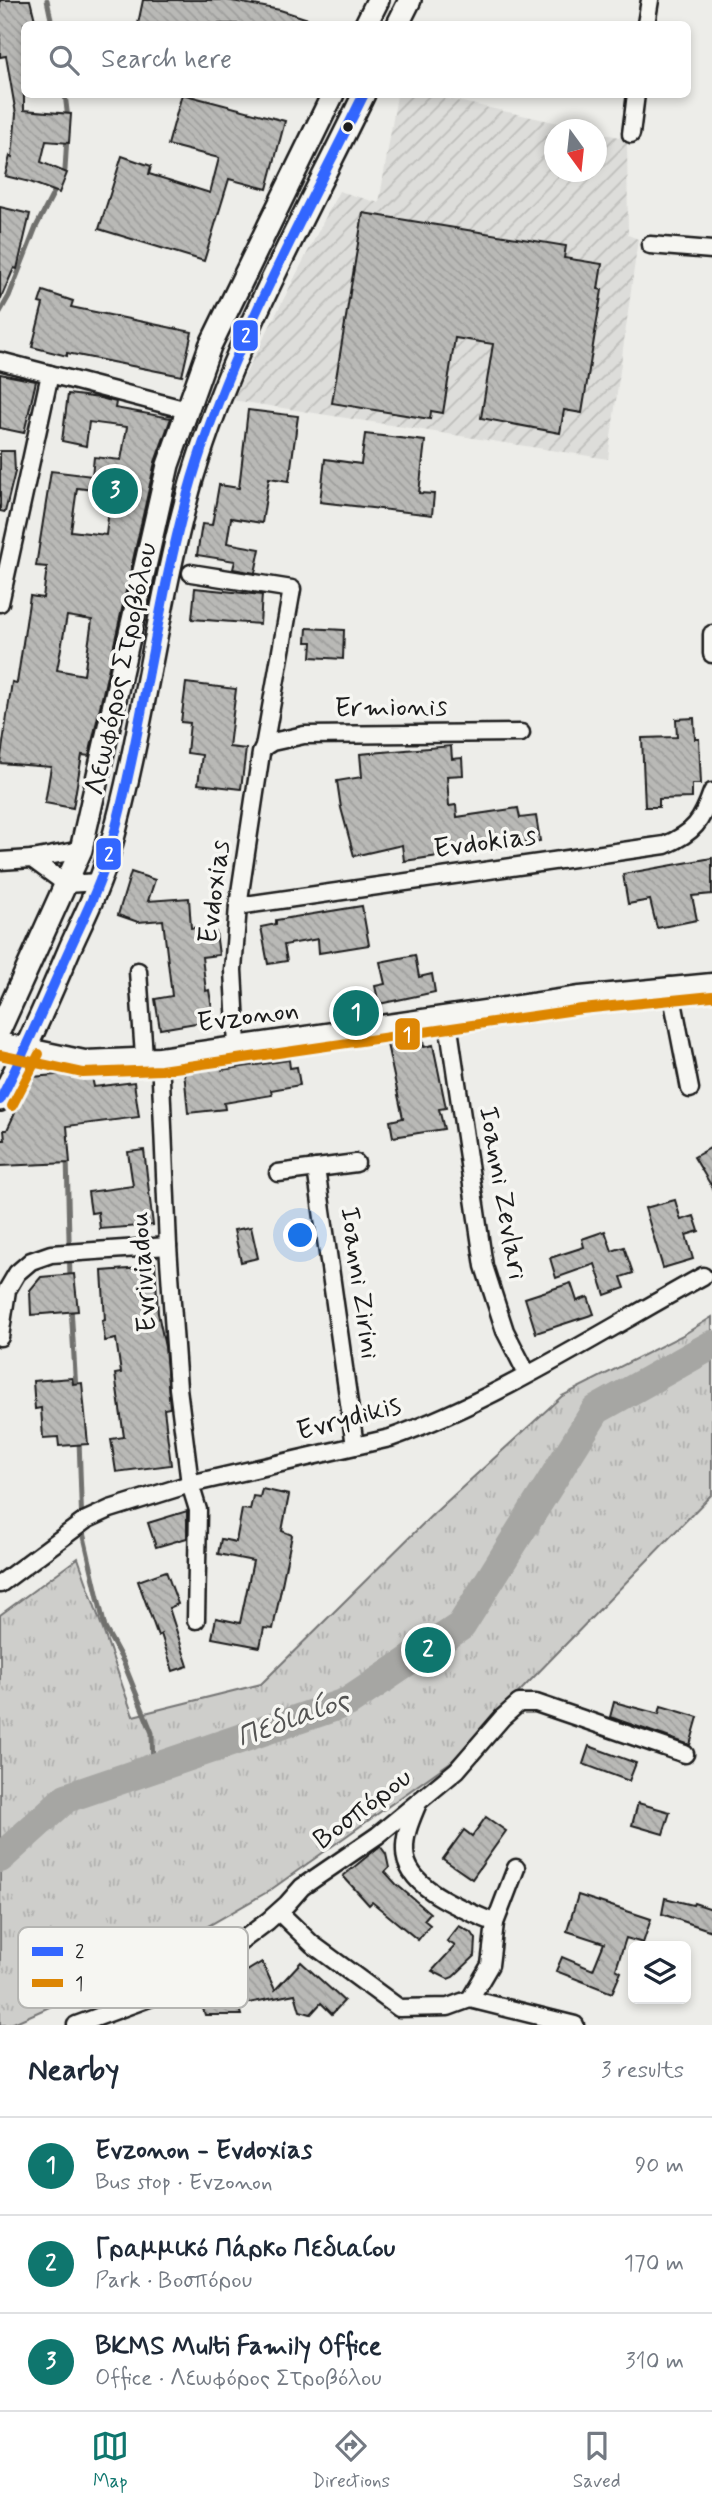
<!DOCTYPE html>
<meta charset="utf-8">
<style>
:root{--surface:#fff;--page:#f6f6f7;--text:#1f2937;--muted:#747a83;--line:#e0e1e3;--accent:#0f766e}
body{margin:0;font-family:Mynerve,sans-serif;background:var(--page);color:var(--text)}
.controls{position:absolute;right:21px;bottom:21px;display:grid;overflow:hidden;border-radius:10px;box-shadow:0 4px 10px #0003}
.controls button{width:63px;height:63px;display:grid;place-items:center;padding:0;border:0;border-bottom:2px solid var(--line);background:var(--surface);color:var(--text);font:35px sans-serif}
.compass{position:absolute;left:544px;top:119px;width:63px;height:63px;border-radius:50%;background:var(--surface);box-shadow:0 4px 10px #0003;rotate:165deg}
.you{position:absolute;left:301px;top:1236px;width:24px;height:24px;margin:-18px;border:5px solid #fff;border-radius:50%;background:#1a73e8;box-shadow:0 0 0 10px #1a73e833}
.badge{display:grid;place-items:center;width:46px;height:46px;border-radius:50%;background:var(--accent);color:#fff;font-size:23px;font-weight:700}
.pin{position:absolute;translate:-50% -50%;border:4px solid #fff;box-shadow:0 2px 7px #0006}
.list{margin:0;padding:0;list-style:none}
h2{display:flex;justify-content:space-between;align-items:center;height:91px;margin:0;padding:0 28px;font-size:30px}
h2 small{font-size:23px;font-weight:400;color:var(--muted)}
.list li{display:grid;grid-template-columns:46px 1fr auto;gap:21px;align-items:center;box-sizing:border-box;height:98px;padding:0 28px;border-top:2px solid var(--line)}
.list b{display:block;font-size:26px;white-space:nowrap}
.list p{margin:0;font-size:23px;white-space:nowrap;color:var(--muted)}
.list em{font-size:23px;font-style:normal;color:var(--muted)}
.icon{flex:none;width:38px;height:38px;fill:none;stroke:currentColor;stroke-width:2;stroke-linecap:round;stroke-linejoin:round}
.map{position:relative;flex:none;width:712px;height:2025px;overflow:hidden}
.search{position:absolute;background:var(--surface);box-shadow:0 4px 10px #0003;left:21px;right:21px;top:21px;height:77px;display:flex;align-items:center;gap:18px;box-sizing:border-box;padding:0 24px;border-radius:10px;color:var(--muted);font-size:26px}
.sheet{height:385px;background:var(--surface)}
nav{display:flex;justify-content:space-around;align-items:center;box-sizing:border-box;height:98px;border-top:2px solid var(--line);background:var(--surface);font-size:19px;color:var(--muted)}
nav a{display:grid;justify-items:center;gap:4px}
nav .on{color:var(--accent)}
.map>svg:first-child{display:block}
</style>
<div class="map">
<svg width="712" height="2025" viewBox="0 0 712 2025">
<defs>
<pattern id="industrial-furrows" width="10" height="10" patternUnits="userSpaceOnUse" patternTransform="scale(1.75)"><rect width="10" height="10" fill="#ddddda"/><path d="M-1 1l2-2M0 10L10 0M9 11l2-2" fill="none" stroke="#bdbdba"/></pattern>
<pattern id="park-tufts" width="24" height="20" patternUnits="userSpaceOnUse" patternTransform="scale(1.75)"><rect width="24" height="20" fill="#cececb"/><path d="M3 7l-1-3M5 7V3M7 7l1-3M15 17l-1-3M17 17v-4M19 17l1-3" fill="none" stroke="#b0b0ae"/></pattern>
<pattern id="building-back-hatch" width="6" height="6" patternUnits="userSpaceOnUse" patternTransform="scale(1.75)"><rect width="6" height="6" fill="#b9b9b6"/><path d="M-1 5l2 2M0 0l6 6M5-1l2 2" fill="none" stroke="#9e9e9c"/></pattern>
</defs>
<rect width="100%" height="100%" fill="#edede9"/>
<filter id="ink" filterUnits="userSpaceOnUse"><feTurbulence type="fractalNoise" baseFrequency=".0143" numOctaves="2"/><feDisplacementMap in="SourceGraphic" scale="14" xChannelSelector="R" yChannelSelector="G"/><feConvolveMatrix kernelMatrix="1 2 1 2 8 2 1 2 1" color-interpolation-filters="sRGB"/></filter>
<g filter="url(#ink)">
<path fill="url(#industrial-furrows)" d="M397,95H430L586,129L554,130V172H596L597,132L627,139L628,235L638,239L608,459L232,400L339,191L379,203Z"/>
<path fill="url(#park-tufts)" stroke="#757574" stroke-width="2" d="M712,1317V1494L452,1761L269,1891L128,1972L9,2025H0V1615L78,1558L133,1716L261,1684L430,1517L562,1396L683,1335Z"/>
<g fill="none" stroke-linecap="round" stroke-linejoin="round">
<g stroke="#6f6f6d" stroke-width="5">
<path d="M47,0L52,24"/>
<path d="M65,94L68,119"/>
<path d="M62,178L65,170L67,136"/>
<path d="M0,312L9,296L36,227L57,186"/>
<path d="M67,1156L70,1279"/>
<path d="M71,1306L76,1391"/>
<path d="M79,1439L82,1528L105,1628L123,1661L152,1733L153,1770"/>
</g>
<path stroke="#a6a6a3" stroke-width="30" d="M0,1858L66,1798L348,1702L461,1626L596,1410L712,1345"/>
</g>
<g fill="url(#building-back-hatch)" stroke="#1c1c1c" stroke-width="2" fill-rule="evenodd">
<path d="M0,0H30L36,24H24V110L71,114L69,143L46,141L41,162L67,173L59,193L30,182L5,176L10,156L12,157L16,114L6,56L0,57Z"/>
<path d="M143,0H227L280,10L318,22L317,24H138Z"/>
<path d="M182,94L285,121L267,189L229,179L204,261L99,229L122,156L151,166L149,174L210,193L219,158L168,145Z"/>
<path d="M0,207L30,214L17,269L14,268L0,300Z"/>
<path d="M363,213L566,246L564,258L602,264L598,289L602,290L582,413L564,410L560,433L481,418L493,344L455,338L443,413L431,411L430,419L332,403Z"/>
<path d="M43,291L73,301L71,307L192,332L182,376L67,353V356L32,347L43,304L39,303Z"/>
<path d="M0,374L36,381L24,433L0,428Z"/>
<path d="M68,394L100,398L116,402L115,408L171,418L155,462L89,756L82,755L73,808L45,803L51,767L0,763L12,682L17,683L30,596L43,598L47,567L36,566L51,471L92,476L94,457L121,460L127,427L89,422L86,446L62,441ZM77,488L111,492L106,535L71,531ZM67,616L92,620L84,675L57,670Z"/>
<path d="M248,410L298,416L289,481L269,478L262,523L231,518L227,543L260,549L255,573L233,569L235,561L197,555L202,524L212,525L219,485L239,488Z"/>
<path d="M365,434L425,441L419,493L434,494L432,515L320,502L325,459L361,464Z"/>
<path d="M0,451H14L15,472L5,512L0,511Z"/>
<path d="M195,588L262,595L260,624L192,619Z"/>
<path d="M307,628L344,630L343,659L311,657L312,642H306Z"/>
<path d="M186,683L236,689L229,747L246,749L241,789L198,784L202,755L187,753L190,723L181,722Z"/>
<path d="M694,718L695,739H699L701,784H692V798L659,799V807H645L642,738L677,737L676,719Z"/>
<path d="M451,746L452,759L462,758L463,775L447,776L449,806L456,805L457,817L518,808L520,818L536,816L540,841L404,861L402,845L354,856L341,808L337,781L362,777L360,754Z"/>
<path d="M712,858V894L692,896L697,920L657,928L650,900L628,904L623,874Z"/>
<path d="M131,872L155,880L148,901L189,898L191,928L199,927L200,934L216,932L219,955L202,957L206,991L209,990L214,1020L160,1029L155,999L172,996L163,920L138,922L118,915Z"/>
<path d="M362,906L369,945L319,953L318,939L284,945L287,961L268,964L261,927L276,924V920Z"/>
<path d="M415,955L419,977L432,974L435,992L379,1004L375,986L385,984L380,962Z"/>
<path d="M422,1036L424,1047L433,1045L446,1108L439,1109L444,1129L393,1137L390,1121L403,1118L387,1044Z"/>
<path d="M289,1060L290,1068L297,1067L300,1085L271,1090L272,1095L224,1103L225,1109L188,1113L184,1071L221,1067L222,1070Z"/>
<path d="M91,1072L94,1087L134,1082L139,1117L67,1126L70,1163L0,1166V1140H5L4,1130H7L32,1077Z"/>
<path d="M712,1147V1187L694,1157Z"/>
<path d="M144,1150L153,1225L100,1229L98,1212L91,1213L88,1192L133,1186L128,1152Z"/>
<path d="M675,1200L681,1220L694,1216L699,1231L686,1235L693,1259L663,1268L645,1208Z"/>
<path d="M251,1227L258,1258L241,1262L234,1230Z"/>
<path d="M605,1231L612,1251L624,1247L633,1273L621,1277L625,1288L605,1295L595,1264L556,1278L550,1258L584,1247L582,1239Z"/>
<path d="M155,1263L158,1313L165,1347L170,1408L164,1409L171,1465L116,1472L111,1439L124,1437L115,1374L121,1373L116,1339L105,1341L102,1321L105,1320L102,1271L142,1268V1264Z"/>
<path d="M74,1274L78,1311L31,1315L30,1290L41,1277Z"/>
<path d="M571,1283L577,1301L588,1297L594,1314L536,1333L525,1298Z"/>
<path d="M72,1378L73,1384L82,1383L88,1444L59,1446L58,1437L43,1438L41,1408L35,1409L33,1381Z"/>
<path d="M262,1489L289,1495L282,1531L292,1535L273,1629L264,1628L260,1647L212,1638L216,1618L240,1623L253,1561L218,1554L221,1539L236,1542L242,1509L250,1510L253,1496L260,1497Z"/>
<path d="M187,1511V1538L156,1547L148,1523Z"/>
<path d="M166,1571L178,1604L169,1608L188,1666L173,1671L161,1634L158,1636L138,1581Z"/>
<path d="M614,1702L659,1714L661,1706L698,1717L690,1745L610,1717Z"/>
<path d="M589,1746L636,1763L629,1781L583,1764Z"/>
<path d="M638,1803L670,1812L663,1834L632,1825Z"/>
<path d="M486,1817L506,1831L472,1879L443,1859L464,1830L472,1836Z"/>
<path d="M380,1846L386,1854L389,1868L385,1872L396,1884L430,1913L424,1920L430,1925L418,1940L372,1902L369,1905L343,1876Z"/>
<path d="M578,1895L651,1919L643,1943L626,1938L616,1969L621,1972L612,1993L556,1971L562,1957L593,1970L604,1943L567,1931Z"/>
<path d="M665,1898L693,1905L694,1903L712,1909V1931L662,1914Z"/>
<path d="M459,1926L472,1933L476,1939L475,1956L453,1977L448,1979L432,1971L455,1946L447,1941Z"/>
<path d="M262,1962L275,1990L301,1962L344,2001L332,2014L321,2003L311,2014L300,2011L295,1994L238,2005L241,2015H205L198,1993L232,1980Z"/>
</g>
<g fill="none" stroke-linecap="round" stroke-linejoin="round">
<defs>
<g id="minor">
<path d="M646,24L650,0"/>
<path d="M631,134L636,94"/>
<path d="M650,245L712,250"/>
<path d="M0,361L187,410"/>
<path d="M191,573L292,589L264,747L261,753L238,906L233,970L237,1045"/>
<path d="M0,603L50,374"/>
<path d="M712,634V654"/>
<path d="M264,747L272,742L304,735L521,733"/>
<path d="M32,859L66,884L99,882"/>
<path d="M0,861L32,859L81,850"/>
<path d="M238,906L665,845C694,833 702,821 712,792"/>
<path d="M138,971L144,1056"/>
<path d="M670,986L690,1089"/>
<path d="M447,1015L484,1266L505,1331L527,1374"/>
<path d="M0,1041L85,1059L160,1056L580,995L712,982"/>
<path d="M160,1056L168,1246L178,1388L190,1484L198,1510L196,1620"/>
<path d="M316,1168L355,1446"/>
<path d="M278,1173L356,1163"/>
<path d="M0,1337L7,1290L17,1273L31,1261L51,1254L168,1246"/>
<path d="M0,1584L86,1520L110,1509L190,1484L390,1438C497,1400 603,1331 703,1276"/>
<path d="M418,1803C412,1818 404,1834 405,1851C405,1889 466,1910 495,1923"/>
<path d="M279,1912L312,1944L399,2008L448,2007L470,1999L490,1965L495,1923L516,1868"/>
<path d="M470,1999L575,2025"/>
<path d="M76,2025L155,1996L223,1955L268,1921L287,1904L302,1887L378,1835L457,1770L502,1718L519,1703H536L685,1754"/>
</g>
<g id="major">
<path d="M366,24L378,0"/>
<path d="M398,24L410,0"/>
<path d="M0,1029L81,850L168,465L210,346L333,94"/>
<path d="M0,1100C26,1051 48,1000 70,948C84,917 100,886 109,853C144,730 157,602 192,479C231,347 304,218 364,94"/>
</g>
</defs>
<use href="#minor" stroke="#1c1c1c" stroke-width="21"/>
<use href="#major" stroke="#1c1c1c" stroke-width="26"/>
<use href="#minor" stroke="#f6f6f2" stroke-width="16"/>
<use href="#major" stroke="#f6f6f2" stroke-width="21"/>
<defs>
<path id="bus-1" d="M0,1100C26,1050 47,999 70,948C84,917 100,886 109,853C144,730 156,601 192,479C232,344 302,220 364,94"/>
<g id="bus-2">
<path d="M0,1055L83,1073L161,1070L582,1009L712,996"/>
<path d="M12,1106L39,1054"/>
</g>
</defs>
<use href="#bus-1" stroke="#f6f6f2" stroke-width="16"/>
<use href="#bus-2" stroke="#f6f6f2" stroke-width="16"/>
<use href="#bus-1" stroke="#36f" stroke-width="10"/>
<use href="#bus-2" stroke="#dd8604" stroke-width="10"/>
</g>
</g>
<circle fill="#1c1c1c" stroke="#f6f6f2" stroke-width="2.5" cx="348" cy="127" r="6"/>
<g text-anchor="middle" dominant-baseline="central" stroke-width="7" stroke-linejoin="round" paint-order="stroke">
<g font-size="28" fill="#1c1c1c" stroke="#f6f6f2">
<text transform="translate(122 669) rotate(-78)">Λεωφόρος Στροβόλου</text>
<text transform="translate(391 708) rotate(-1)">Ermionis</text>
<text transform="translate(485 843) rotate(-8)">Evdokias</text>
<text transform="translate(215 892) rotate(-83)">Evdoxias</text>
<text transform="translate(248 1017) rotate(-8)">Evzonon</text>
<text transform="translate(502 1193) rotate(80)">Ioanni Zevlari</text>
<text transform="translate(144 1272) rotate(-94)">Evriviadou</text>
<text transform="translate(359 1283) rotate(82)">Ioanni Zirini</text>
<text transform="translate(349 1419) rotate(-15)">Evrydikis</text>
<text transform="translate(363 1809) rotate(-37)">Βοσπόρου</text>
</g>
<g font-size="30" font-style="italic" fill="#535352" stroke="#f6f6f2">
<text transform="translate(293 1719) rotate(-20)">Πεδιαίος</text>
</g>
</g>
<rect x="18" y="1927" width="230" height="81" rx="10" fill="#f6f6f2" stroke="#b5b5b2" stroke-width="2"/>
<rect x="32" y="1947" width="31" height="9" fill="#36f"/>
<rect x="32" y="1979" width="31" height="8" fill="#dd8604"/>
<g font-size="19" fill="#1c1c1c">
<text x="75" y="1958">2</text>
<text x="75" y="1990">1</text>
</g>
<g stroke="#f6f6f2" stroke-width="2.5">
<rect x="232" y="319" width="27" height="33" rx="7" fill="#36f"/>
<rect x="95" y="837" width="27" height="34" rx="7" fill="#36f"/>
<rect x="394" y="1017" width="27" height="34" rx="7" fill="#dd8604"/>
</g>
<g font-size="19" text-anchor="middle" font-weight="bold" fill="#fff">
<text x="246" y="342">2</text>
<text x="109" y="861">2</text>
<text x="407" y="1041">1</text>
</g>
</svg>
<div class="controls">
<button><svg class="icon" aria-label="layers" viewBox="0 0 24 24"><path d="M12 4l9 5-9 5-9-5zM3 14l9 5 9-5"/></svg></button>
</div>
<svg class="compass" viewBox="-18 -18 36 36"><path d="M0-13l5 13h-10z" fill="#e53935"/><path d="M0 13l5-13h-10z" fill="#747a83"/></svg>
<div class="you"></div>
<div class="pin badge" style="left:356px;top:1013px">1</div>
<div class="pin badge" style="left:428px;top:1650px">2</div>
<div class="pin badge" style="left:115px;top:491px">3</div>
<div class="search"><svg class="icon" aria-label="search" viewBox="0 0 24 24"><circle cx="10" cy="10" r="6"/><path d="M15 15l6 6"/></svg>Search here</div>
</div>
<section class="sheet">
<h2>Nearby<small>3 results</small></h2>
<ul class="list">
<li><span class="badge">1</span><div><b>Evzonon - Evdoxias</b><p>Bus stop · Evzonon</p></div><em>90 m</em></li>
<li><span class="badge">2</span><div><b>Γραμμικό Πάρκο Πεδιαίου</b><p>Park · Βοσπόρου</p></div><em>170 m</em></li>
<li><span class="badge">3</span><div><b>BKMS Multi Family Office</b><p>Office · Λεωφόρος Στροβόλου</p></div><em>310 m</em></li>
</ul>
</section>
<nav>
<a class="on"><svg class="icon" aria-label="map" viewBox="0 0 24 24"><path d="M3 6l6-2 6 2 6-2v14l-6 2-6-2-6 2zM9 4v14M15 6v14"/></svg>Map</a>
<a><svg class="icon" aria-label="directions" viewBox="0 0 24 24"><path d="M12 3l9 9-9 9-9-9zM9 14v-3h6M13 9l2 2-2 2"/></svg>Directions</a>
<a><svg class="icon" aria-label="saved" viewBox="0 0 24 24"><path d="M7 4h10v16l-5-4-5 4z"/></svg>Saved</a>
</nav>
